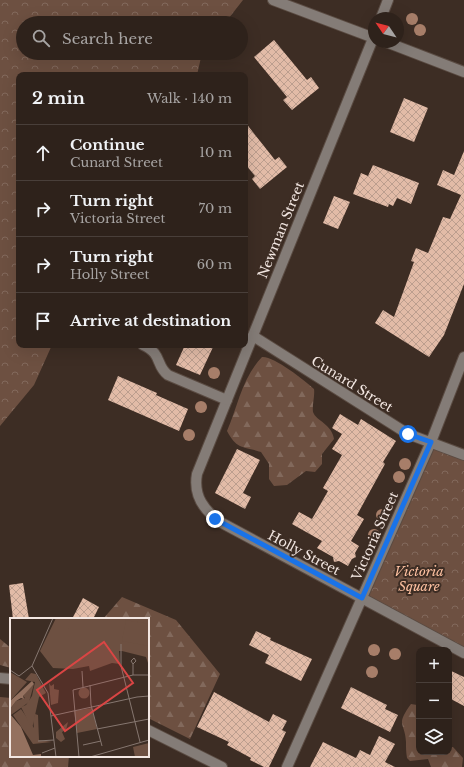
<!DOCTYPE html>
<meta charset="utf-8">
<style>
:root{--surface:#2e221b;--page:#3a2f28;--text:#f1f3f6;--muted:#a7a4a3;--line:#493f3a}
body{margin:0;font-family:"Libre Baskerville",serif;background:var(--page);color:var(--text)}
.controls{position:absolute;right:12px;bottom:12px;display:grid;overflow:hidden;border-radius:8px;box-shadow:0 4px 16px #0002}
.controls button{width:36px;height:36px;display:grid;place-items:center;padding:0;border:0;border-bottom:1px solid var(--line);background:var(--surface);color:var(--text);font:20px sans-serif}
.compass{position:absolute;left:368px;top:12px;width:36px;height:36px;border-radius:50%;background:var(--surface);box-shadow:0 4px 16px #0002;rotate:305deg}
.stop{position:absolute;width:12px;height:12px;margin:-9px;border:3px solid #1a73e8;border-radius:50%;background:#fff}
.stop.end{background:#1a73e8;border-color:#fff;box-shadow:0 1px 4px #0008}
.list{margin:0;padding:0;list-style:none}
h2{display:flex;justify-content:space-between;align-items:center;height:52px;margin:0;padding:0 16px;font-size:17px}
h2 small{font-size:13px;font-weight:400;color:var(--muted)}
.list li{display:grid;grid-template-columns:26px 1fr auto;gap:12px;align-items:center;box-sizing:border-box;height:56px;padding:0 16px;border-top:1px solid var(--line)}
.list b{display:block;font-size:15px;white-space:nowrap}
.list p{margin:0;font-size:13px;white-space:nowrap;color:var(--muted)}
.list em{font-size:13px;font-style:normal;color:var(--muted)}
.icon{flex:none;width:22px;height:22px;fill:none;stroke:currentColor;stroke-width:2;stroke-linecap:round;stroke-linejoin:round}
.map{position:relative;flex:none;width:464px;height:767px;overflow:hidden}
.search{position:absolute;background:var(--surface);box-shadow:0 4px 16px #0002;left:16px;top:16px;width:232px;height:44px;display:flex;align-items:center;gap:10px;box-sizing:border-box;padding:0 14px;border-radius:22px;color:var(--muted);font-size:15px}
.panel{position:absolute;background:var(--surface);box-shadow:0 4px 16px #0002;left:16px;top:72px;width:232px;height:276px;border-radius:8px}
.map>svg:first-child{display:block}
</style>
<div class="map">
<svg width="464" height="767" viewBox="0 0 464 767">
<defs>
<pattern id="forest-firs" width="22" height="20" patternUnits="userSpaceOnUse"><rect width="22" height="20" fill="#6d5041"/><path d="M5 1l3.5 6h-7zM16 11l3.5 6h-7z" fill="#82695c"/></pattern>
<pattern id="park-crowns" width="20" height="18" patternUnits="userSpaceOnUse"><rect width="20" height="18" fill="#6d5041"/><path d="M2 6a3 3 0 1 1 6 0M12 15a3 3 0 1 1 6 0" fill="none" stroke="#82695c"/></pattern>
<pattern id="building-cross-hatch" width="8" height="8" patternUnits="userSpaceOnUse"><rect width="8" height="8" fill="#e2bba7"/><path d="M0 0l8 8M0 8l8-8" fill="none" stroke="#bc9e8e"/></pattern>
</defs>
<rect width="100%" height="100%" fill="#3d2d24"/>
<g fill="url(#forest-firs)">
<path d="M262,357C274,356 304,380 314,389C315,396 312,405 313,412C316,421 332,424 334,439L322,454V464L315,472L306,471L287,485L274,486L269,479V464L261,452C243,446 237,450 227,431C238,406 242,378 262,357Z"/>
<path d="M122,597L176,620L220,674L190,739L148,718V619H103Z"/>
<path d="M0,639L11,648V668L0,665Z"/>
<path d="M0,697L11,698V756H69L68,767H0Z"/>
<path d="M411,704L417,705L416,725L419,731V752H449V747H453L463,758L462,767H431L428,759L410,761L407,758C406,752 406,748 406,742C405,722 395,726 411,704Z"/>
</g>
<g fill="url(#park-crowns)">
<path d="M0,0H243L225,23H23V53H202L197,75H19V345H52L34,385L0,426Z"/>
<path d="M431,442L464,455V653L362,598Z"/>
</g>
<g fill="url(#building-cross-hatch)">
<path d="M274,40L307,80L311,77L319,88L292,110L283,100L287,97L254,57Z"/>
<path d="M404,98L428,108L414,142L390,132Z"/>
<path d="M245,122L275,160L279,157L287,167L260,189L252,179L255,176L245,164Z"/>
<path d="M464,151V284L444,335L429,357L375,323L383,310L394,317L414,262L411,261L416,248L428,253L443,217L450,219L461,195L437,185L443,170L454,175Z"/>
<path d="M373,165L419,183L411,204L397,198L393,206L389,204L388,207L353,194L361,173L368,176Z"/>
<path d="M334,196L350,202L338,229L323,223Z"/>
<path d="M185,345H214L200,375L176,365Z"/>
<path d="M118,376L157,393L156,395L188,409L179,431L108,400Z"/>
<path d="M340,414L358,425L361,419L396,441L383,462L385,464L357,515L364,519L351,541L359,546L355,553L356,557L352,559L348,566L339,561L334,562L333,557L317,548L322,541L292,524L299,512L312,519L328,491L323,488L342,455L332,449L342,434L332,428Z"/>
<path d="M237,449L260,460L243,493L251,497L245,509L215,493Z"/>
<path d="M23,583L29,619H13L9,585Z"/>
<path d="M83,598L99,607L93,619H72Z"/>
<path d="M256,631L271,638L270,640L312,659L301,681L265,663L269,655L249,645Z"/>
<path d="M449,670L464,677V706L449,698Z"/>
<path d="M351,687L387,705L385,709L398,715L390,732L341,708Z"/>
<path d="M214,692L269,722L273,714L287,721L282,730L286,732L269,767H264L250,760L251,758L227,745L229,742L197,727Z"/>
<path d="M379,736L395,744L385,762L395,767H310L323,742L356,758L360,750L370,755Z"/>
</g>
<g fill="none" stroke-linecap="round" stroke-linejoin="round">
<defs>
<g id="minor">
<path d="M273,0L374,38"/>
<path d="M381,18L388,0"/>
<path d="M374,36L197,474C193,496 204,511 222,523L464,653"/>
<path d="M386,42L464,72"/>
<path d="M253,336L408,434L464,455"/>
<path d="M143,345C163,354 155,365 168,375L227,400"/>
<path d="M0,678L11,679"/>
<path d="M148,730L222,767"/>
<path d="M287,767L431,442L464,357"/>
</g>
</defs>
<use href="#minor" stroke="#5a4b42" stroke-width="12"/>
<use href="#minor" stroke="#847c77" stroke-width="10"/>
</g>
<g fill="#a77e69">
<circle cx="412" cy="19" r="6"/>
<circle cx="420" cy="30" r="6"/>
<circle cx="214" cy="373" r="6"/>
<circle cx="201" cy="407" r="6"/>
<circle cx="189" cy="435" r="6"/>
<circle cx="405" cy="464" r="6"/>
<circle cx="399" cy="477" r="6"/>
<circle cx="382" cy="515" r="6"/>
<circle cx="374" cy="535" r="6"/>
<circle cx="374" cy="650" r="6"/>
<circle cx="395" cy="654" r="6"/>
<circle cx="372" cy="672" r="6"/>
</g>
<g fill="none" stroke-linecap="round" stroke-linejoin="round">
<path stroke="#1a73e8" stroke-width="5" d="M215,519L362,598L431,442L408,434"/>
</g>
<g text-anchor="middle" dominant-baseline="central" stroke-width="4" stroke-linejoin="round" paint-order="stroke">
<g font-size="13" fill="#f3e7e2" stroke="#3d2d24">
<text transform="translate(281 230) rotate(-68)">Newman Street</text>
<text transform="translate(352 384) rotate(32)">Cunard Street</text>
<text transform="translate(375 536) rotate(-66)">Victoria Street</text>
<text transform="translate(304 553) rotate(28)">Holly Street</text>
</g>
<g font-size="13" font-style="italic" fill="#fec1a1" stroke="#3d2d24">
<text x="419" y="571">Victoria<tspan x="419" dy="15">Square</tspan></text>
</g>
</g>
<g transform="translate(10 618)">
<rect width="139" height="139" fill="#3d2d24"/>
<path d="M0,54L17,64L0,83ZM11,91L24,110L23,102L25,96L28,97L29,122L42,124L23,126L3,97ZM139,125V139H125L123,129Z" fill="#6d5041"/>
<path d="M21,55L26,56L36,75L29,79L22,111L11,89L16,87L22,78L25,64L15,62ZM39,65L41,68L44,66V71L49,72L48,85L41,87ZM68.5 75a5.5 5.5 0 1 1 11 0a5.5 5.5 0 1 1-11 0ZM58,104L56,112L52,114L55,121L51,124L46,120V114Z" fill="#6d5041"/>
<path d="M24,66L19,84L1,97L0,91L6,83L15,80L13,78L15,75Z" fill="#6d5041"/>
<path d="M46,0H139V48L136,39L112,33H109L110,46L102,45L80,53L79,48L63,51L43,50L30,33ZM82,90L87,111L67,115L64,93Z" fill="#6d5041"/>
<path d="M47,0H68L58,11ZM116,2L139,6V28L112,23Z" fill="#6d5041"/>
<path d="M22,63L24,66L13,78L14,81L11,80L6,83L0,91V83ZM0,96L11,109L23,137L31,136V139H0Z" fill="#94715f"/>
<path fill="none" stroke="#867770" stroke-width="1" d="M111,26V48L130,124M22,48L38,75L46,139M22,48L43,0M0,52L9,58L22,48M72,53L73,69M123,57V46L126,43L124,40L121,43L123,46M80,67L81,87L92,128M41,98L127,79L139,78M87,111L139,101M28,123L44,122M73,127L91,123M32,135L45,130M69,139L63,72L123,57H139M80,139L139,122"/>
<path fill="#da4544" fill-opacity="0.15" stroke="#da4544" stroke-width="2" d="M94,24L123,65L55,113L27,72Z"/>
<rect width="139" height="139" fill="none" stroke="#f3e7e2" stroke-width="2"/>
</g>
</svg>
<div class="controls">
<button>+</button>
<button>−</button>
<button><svg class="icon" aria-label="layers" viewBox="0 0 24 24"><path d="M12 4l9 5-9 5-9-5zM3 14l9 5 9-5"/></svg></button>
</div>
<svg class="compass" viewBox="-18 -18 36 36"><path d="M0-13l5 13h-10z" fill="#e53935"/><path d="M0 13l5-13h-10z" fill="#a7a4a3"/></svg>
<div class="stop" style="left:408px;top:434px"></div>
<div class="stop end" style="left:215px;top:519px"></div>
<div class="search"><svg class="icon" aria-label="search" viewBox="0 0 24 24"><circle cx="10" cy="10" r="6"/><path d="M15 15l6 6"/></svg>Search here</div>
<section class="panel">
<h2>2 min<small>Walk · 140 m</small></h2>
<ul class="list">
<li><svg class="icon" aria-label="ahead" viewBox="0 0 24 24"><path d="M12 20V5M6 11l6-6 6 6"/></svg><div><b>Continue</b><p>Cunard Street</p></div><em>10 m</em></li>
<li><svg class="icon" aria-label="right" viewBox="0 0 24 24"><path d="M7 20v-9h11M14 6l5 5-5 5"/></svg><div><b>Turn right</b><p>Victoria Street</p></div><em>70 m</em></li>
<li><svg class="icon" aria-label="right" viewBox="0 0 24 24"><path d="M7 20v-9h11M14 6l5 5-5 5"/></svg><div><b>Turn right</b><p>Holly Street</p></div><em>60 m</em></li>
<li><svg class="icon" aria-label="arrive" viewBox="0 0 24 24"><path d="M6 21V4h12l-3 4 3 4H6"/></svg><div><b>Arrive at destination</b></div></li>
</ul>
</section>
</div>
